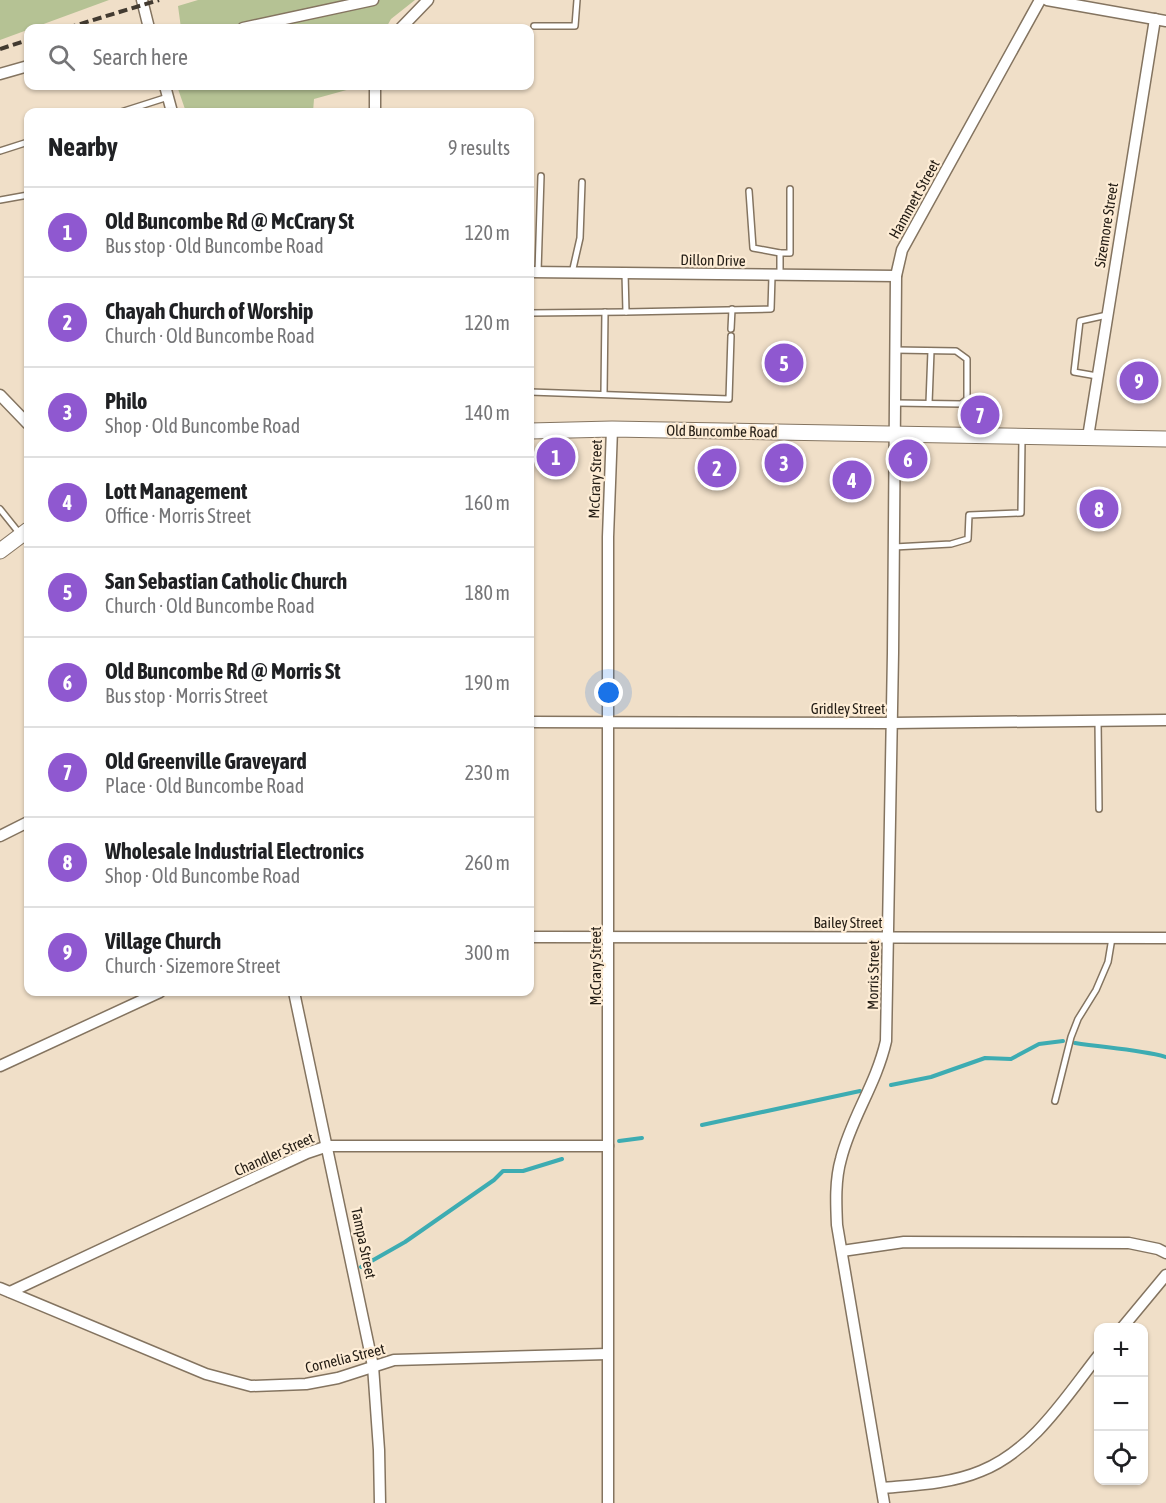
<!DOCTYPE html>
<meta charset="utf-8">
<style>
:root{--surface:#fff;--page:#f2f2f2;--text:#202124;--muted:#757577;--line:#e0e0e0;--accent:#8f58d0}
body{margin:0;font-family:"Asap Condensed",sans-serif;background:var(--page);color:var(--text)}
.controls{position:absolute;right:18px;bottom:18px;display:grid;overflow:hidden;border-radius:12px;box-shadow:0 2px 4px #0004}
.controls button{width:54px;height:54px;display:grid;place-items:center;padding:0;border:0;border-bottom:2px solid var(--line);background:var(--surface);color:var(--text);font:30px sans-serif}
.you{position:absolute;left:609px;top:693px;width:21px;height:21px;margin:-15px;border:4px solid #fff;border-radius:50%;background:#1a73e8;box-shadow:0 0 0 9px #1a73e833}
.badge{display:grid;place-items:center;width:39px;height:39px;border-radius:50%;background:var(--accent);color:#fff;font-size:20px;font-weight:700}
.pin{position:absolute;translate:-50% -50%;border:3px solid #fff;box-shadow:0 2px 6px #0006}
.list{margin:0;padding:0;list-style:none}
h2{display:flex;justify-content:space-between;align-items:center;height:78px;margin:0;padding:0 24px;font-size:26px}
h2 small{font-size:20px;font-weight:400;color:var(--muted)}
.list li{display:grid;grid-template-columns:39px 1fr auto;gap:18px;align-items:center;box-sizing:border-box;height:90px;padding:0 24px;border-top:2px solid var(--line)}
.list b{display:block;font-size:22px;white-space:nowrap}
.list p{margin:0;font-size:20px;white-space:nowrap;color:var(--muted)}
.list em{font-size:20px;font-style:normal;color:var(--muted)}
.icon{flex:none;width:33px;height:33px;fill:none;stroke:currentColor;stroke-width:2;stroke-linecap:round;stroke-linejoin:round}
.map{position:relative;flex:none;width:1166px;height:1503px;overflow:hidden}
.search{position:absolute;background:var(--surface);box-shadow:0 2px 4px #0004;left:24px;top:24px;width:510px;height:66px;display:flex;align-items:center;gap:15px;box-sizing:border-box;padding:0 21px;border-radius:12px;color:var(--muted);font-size:22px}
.panel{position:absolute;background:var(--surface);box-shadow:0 2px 4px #0004;left:24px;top:108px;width:510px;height:888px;border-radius:12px}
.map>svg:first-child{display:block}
</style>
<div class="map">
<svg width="1166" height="1503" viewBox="0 0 1166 1503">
<rect width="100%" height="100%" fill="#f0dfc8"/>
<g fill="#b5c294">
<path d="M0,0H109L0,40Z"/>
<path d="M198,0H415L391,19L386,28H181L178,6Z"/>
<path d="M177,86H361L314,99L313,112H186Z"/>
</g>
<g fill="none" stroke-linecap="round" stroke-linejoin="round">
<g stroke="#3dacb2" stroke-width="4">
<path d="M1075,1043C1106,1048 1137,1049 1166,1057"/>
<path d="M891,1085L931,1077L985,1058L1011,1059L1039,1044L1063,1041"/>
<path d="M702,1125L860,1091"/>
<path d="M619,1141L642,1138"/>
<path d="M361,1267L405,1242L494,1180L503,1171H523L562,1159"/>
</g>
<defs>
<g id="lane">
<path d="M534,26H575L577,0"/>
<path d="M121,112L168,97"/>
<path d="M0,151L28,142"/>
<path d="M749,191L753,248L780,253"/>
<path d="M0,200L28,195"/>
<path d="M538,272L541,176"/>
<path d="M572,273L580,238L582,182"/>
<path d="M625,273L626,312L771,309L772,276"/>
<path d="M780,274V253H790V189"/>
<path d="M530,313L626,312"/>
<path d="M731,329L732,309"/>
<path d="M895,350L956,351L967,359V399L961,404L896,403"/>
<path d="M1097,376L1074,372L1080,321L1107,315"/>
<path d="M530,392L729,399L731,336"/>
<path d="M604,393L605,312"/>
<path d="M929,403L931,351"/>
<path d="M0,509L20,534"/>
<path d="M894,547L951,544L968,539L969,515L1021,513L1022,439"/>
<path d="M1098,720L1099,809"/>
<path d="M1055,1101L1071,1037L1078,1019L1096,990L1108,962L1112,938"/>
</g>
<g id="street">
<path d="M142,0L149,28"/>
<path d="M1047,0L1166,21"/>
<path d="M243,28L373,0"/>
<path d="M401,28L428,0"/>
<path d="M0,74L28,66"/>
<path d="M165,86L172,112"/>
<path d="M375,112V86"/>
<path d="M530,272L896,276"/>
<path d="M0,395L28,424"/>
<path d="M1088,437L1155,19"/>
<path d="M530,722L892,723L1166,720"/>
<path d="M0,836L28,822"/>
<path d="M530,937L1166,938"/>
<path d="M294,992L373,1366L379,1450L380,1503"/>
<path d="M0,1066L160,992"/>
<path d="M842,1251L904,1242L1129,1243L1158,1249L1166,1253"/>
<path d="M0,1288L206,1374L251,1386L306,1384L338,1378L394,1360L607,1354"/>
<path d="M10,1292L307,1153L328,1146H608"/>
<path d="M1122,1328L1166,1275"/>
<path d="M882,1488C915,1485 950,1484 981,1471C1033,1450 1065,1398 1098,1356"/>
<path d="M608,1503V537L612,429"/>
<path d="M884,1503L837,1225C836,1203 835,1180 841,1159C851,1118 876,1085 886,1041L893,653L896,276L902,250L1040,0"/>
</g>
<g id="secondary">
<path d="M530,431L612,429L1166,439"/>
<path d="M0,551L28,530"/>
</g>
</defs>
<use href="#lane" stroke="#847460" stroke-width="8"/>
<use href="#street" stroke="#847460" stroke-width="13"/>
<use href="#secondary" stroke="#847460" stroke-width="17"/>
<use href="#lane" stroke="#fff" stroke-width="5"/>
<use href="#street" stroke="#fff" stroke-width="10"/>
<use href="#secondary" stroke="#fff" stroke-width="15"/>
<g stroke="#423a30" stroke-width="4" stroke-dasharray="9 4.5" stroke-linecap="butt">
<path d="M67,28L159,0"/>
<path d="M0,49L28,40"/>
</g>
</g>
<g text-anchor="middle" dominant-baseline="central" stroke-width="4.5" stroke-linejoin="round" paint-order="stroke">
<g font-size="15" fill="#231c14" stroke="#fdecd5">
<text transform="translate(914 199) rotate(-61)">Hammett Street</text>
<text transform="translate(1106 225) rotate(-81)">Sizemore Street</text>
<text transform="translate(713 260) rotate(1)">Dillon Drive</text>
<text transform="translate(722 431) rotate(1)">Old Buncombe Road</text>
<text transform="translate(595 479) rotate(-88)">McCrary Street</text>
<text x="848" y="708">Gridley Street</text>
<text x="848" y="922">Bailey Street</text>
<text transform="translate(595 966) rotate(-90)">McCrary Street</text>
<text transform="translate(873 975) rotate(-89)">Morris Street</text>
<text transform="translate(274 1154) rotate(-24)">Chandler Street</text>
<text transform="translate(364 1243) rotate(78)">Tampa Street</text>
<text transform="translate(345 1358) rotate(-14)">Cornelia Street</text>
</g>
</g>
</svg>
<div class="controls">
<button>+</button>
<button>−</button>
<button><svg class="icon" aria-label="locate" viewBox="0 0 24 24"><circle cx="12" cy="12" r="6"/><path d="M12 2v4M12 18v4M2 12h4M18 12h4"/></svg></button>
</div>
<div class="you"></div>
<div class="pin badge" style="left:556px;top:457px">1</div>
<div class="pin badge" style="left:717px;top:468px">2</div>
<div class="pin badge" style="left:784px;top:463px">3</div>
<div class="pin badge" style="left:852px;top:480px">4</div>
<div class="pin badge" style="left:784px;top:363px">5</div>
<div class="pin badge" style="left:908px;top:459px">6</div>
<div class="pin badge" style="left:980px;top:415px">7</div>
<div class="pin badge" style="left:1099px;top:509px">8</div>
<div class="pin badge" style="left:1139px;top:381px">9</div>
<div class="search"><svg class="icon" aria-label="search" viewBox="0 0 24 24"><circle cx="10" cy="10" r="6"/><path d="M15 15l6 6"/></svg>Search here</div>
<section class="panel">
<h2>Nearby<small>9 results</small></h2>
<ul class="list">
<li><span class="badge">1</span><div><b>Old Buncombe Rd @ McCrary St</b><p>Bus stop · Old Buncombe Road</p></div><em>120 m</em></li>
<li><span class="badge">2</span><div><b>Chayah Church of Worship</b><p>Church · Old Buncombe Road</p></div><em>120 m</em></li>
<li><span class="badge">3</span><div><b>Philo</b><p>Shop · Old Buncombe Road</p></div><em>140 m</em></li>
<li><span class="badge">4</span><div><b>Lott Management</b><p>Office · Morris Street</p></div><em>160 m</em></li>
<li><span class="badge">5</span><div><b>San Sebastian Catholic Church</b><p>Church · Old Buncombe Road</p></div><em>180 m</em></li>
<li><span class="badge">6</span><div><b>Old Buncombe Rd @ Morris St</b><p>Bus stop · Morris Street</p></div><em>190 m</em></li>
<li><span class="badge">7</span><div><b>Old Greenville Graveyard</b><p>Place · Old Buncombe Road</p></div><em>230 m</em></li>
<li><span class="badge">8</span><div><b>Wholesale Industrial Electronics</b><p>Shop · Old Buncombe Road</p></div><em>260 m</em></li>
<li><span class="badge">9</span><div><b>Village Church</b><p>Church · Sizemore Street</p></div><em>300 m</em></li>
</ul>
</section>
</div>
